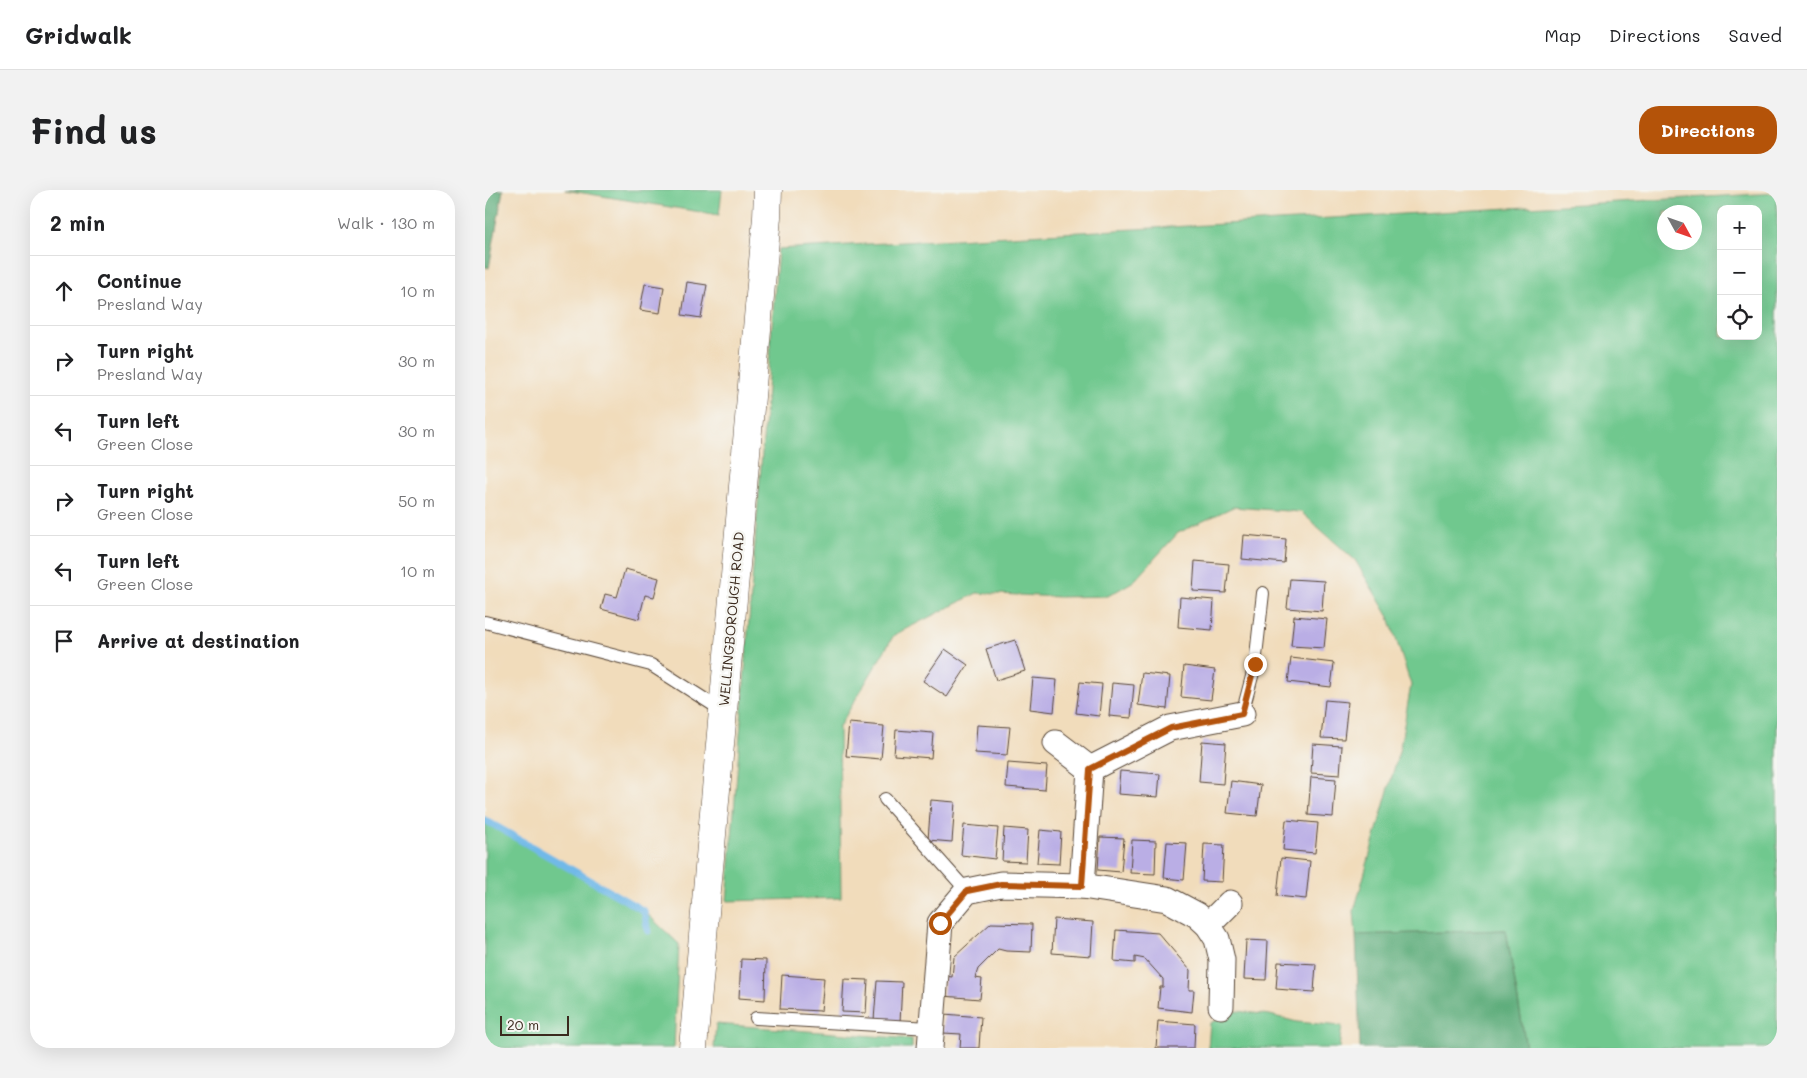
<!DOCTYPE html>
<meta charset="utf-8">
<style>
:root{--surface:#fff;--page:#f2f2f2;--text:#202124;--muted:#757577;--line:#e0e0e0;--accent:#b45309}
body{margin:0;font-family:Mali,sans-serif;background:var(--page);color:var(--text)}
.controls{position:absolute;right:15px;top:15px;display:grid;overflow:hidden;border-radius:10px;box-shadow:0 5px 20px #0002}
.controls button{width:45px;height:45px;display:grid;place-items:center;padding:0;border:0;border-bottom:1px solid var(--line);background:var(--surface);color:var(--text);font:25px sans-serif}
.compass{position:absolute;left:1172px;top:15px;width:45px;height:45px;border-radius:50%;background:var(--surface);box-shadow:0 5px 20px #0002;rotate:130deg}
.scale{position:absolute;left:15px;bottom:12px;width:69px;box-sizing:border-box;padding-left:5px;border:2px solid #3b2a1e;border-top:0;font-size:14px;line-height:18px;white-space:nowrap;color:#3b2a1e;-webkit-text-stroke:4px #f6f6f2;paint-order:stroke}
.stop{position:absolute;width:15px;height:15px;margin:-11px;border:4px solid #b45309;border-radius:50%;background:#fff}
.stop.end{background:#b45309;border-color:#fff;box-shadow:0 1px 5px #0008}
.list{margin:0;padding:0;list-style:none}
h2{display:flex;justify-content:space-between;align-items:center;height:65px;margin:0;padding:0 20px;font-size:21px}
h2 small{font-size:16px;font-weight:400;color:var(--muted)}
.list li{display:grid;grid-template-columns:32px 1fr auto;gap:15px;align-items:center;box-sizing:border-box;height:70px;padding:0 20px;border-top:1px solid var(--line)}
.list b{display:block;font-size:19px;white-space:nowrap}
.list p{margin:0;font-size:16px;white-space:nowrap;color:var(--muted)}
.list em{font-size:16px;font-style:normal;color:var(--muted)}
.icon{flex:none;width:28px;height:28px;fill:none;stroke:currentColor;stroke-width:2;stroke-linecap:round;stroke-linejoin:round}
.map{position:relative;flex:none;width:1292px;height:858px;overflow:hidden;border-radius:20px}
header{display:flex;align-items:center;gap:30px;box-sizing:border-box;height:70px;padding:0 25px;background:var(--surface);border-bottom:1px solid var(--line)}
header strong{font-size:24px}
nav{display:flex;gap:28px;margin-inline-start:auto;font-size:18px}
.intro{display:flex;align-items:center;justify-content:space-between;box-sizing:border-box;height:120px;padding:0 30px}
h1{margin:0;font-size:35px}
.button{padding:12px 22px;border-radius:20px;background:var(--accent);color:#fff;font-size:18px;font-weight:700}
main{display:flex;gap:30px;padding:0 30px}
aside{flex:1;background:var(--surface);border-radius:20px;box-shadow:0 5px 20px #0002}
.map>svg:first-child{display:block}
</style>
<header>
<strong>Gridwalk</strong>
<nav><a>Map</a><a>Directions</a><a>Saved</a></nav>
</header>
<div class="intro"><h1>Find us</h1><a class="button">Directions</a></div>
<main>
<aside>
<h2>2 min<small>Walk · 130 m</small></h2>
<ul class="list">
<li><svg class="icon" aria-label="ahead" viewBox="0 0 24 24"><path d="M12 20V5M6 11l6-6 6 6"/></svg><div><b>Continue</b><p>Presland Way</p></div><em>10 m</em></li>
<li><svg class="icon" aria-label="right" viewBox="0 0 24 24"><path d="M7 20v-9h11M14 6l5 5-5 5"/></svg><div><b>Turn right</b><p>Presland Way</p></div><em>30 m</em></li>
<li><svg class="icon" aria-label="left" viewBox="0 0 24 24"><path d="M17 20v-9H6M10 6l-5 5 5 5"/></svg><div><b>Turn left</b><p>Green Close</p></div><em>30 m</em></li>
<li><svg class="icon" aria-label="right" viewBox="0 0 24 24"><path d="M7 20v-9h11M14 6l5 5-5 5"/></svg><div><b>Turn right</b><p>Green Close</p></div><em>50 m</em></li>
<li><svg class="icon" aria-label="left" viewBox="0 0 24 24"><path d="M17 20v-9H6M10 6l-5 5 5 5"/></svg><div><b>Turn left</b><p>Green Close</p></div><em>10 m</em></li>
<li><svg class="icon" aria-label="arrive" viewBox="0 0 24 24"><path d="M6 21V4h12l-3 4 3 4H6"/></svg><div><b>Arrive at destination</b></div></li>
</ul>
</aside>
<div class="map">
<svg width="1292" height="858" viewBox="0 0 1292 858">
<rect width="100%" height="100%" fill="#f6f6f2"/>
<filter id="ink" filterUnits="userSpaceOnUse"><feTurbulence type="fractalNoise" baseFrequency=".02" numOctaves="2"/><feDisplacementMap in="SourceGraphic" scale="10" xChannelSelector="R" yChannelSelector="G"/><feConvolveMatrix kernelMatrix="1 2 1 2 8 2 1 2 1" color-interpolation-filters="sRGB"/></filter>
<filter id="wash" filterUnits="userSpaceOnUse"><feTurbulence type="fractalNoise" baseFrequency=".0096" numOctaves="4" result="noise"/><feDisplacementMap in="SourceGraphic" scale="20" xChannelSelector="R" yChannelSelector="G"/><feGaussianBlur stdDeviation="1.12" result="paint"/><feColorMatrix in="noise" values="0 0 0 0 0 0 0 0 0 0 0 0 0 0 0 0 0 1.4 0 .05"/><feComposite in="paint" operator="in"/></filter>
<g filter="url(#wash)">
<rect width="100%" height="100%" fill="#f1dcbb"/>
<g fill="#6fc88e" stroke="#557956" fill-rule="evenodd">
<path d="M80,0H237L234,25Z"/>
<path d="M1292,3V858H1041L1021,740L871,745L869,721L915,558L926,495L904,427L870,370L816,322L748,317L693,343L649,391L623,406L575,407L492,403L409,445L354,537L356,708L242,711L293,59ZM1236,19H1273V146H1236ZM1180,22H1210V52H1180Z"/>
<path d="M0,630L159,721L194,754L189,858H0Z"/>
<path d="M752,821L785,825L812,832L857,836L854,858H723L725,833Z"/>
<path d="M231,834L427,849V858H229Z"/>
</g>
<g fill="#5bac79" stroke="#4b6b4c">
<path d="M0,0H18L4,78L0,77Z"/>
<path d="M1021,740L1041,858H875L871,745Z"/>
</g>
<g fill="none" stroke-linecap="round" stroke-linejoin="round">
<path stroke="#71b9e8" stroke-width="7" d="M0,630L159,721L163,741"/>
</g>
<g id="blocks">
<g fill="#baaee5">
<path d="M202,92L222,95L216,128L197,125Z"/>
<path d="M160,94L179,97L175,123L155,120Z"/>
<path d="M759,345L801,349L799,373L757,369Z"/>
<path d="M710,371L744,374L741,403L708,401Z"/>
<path d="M140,379L174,388L169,407L160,405L154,429L116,419L120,404L132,407Z"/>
<path d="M805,389L839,391L837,421L802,418Z"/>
<path d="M695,407L729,410L727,440L693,437Z"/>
<path d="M809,426L842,429L839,458L806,456Z"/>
<path d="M530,450L540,481L511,490L501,459Z"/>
<path d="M460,459L483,475L462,507L438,491Z"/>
<path d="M806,468L849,473L846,497L803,492Z"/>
<path d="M699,476L730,480L726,510L696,507Z"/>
<path d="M657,483L685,486L682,519L653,515Z"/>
<path d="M548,488L572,490L569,522L545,519Z"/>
<path d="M595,492L617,494L614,526L591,523Z"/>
<path d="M627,493L649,495L646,528L624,526Z"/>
<path d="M840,510L863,512L859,549L836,548Z"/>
<path d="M364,533L399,536L396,569L361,566Z"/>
<path d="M492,535L525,537L522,565L490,563Z"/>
<path d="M411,540L448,543L446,568L409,565Z"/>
<path d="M717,551L741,553L738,594L714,592Z"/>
<path d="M828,554L857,556L855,585L826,583Z"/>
<path d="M523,573L562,576L560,600L521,597Z"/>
<path d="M635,581L675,584L673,607L633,604Z"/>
<path d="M826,587L851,589L848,627L823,625Z"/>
<path d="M746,591L776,595L772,626L742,623Z"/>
<path d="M446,610L470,612L467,652L443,650Z"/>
<path d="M801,630L833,633L830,663L798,660Z"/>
<path d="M479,635L513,638L510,669L476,665Z"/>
<path d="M519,638L543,640L541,672L517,671Z"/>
<path d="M555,640L576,642L574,674L552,673Z"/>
<path d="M615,647L639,648L636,682L613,680Z"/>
<path d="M647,650L671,651L670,684L645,683Z"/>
<path d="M682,652L702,653L699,690L679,688Z"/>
<path d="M719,654L739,655L737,692L717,691Z"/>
<path d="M796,668L825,671L821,709L792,706Z"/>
<path d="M569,729L608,732L606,766L567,763Z"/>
<path d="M506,733L547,734L546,762L521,761L513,759L493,779L490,788L497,789L495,809L458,806L460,786L467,787L469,767Z"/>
<path d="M631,740L673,743L705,780L704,800H709L707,822L673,818L675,797H678V789L660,769L650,767V773L629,771Z"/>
<path d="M761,750L783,751L781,790L759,789Z"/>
<path d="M256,769L281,770L280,810L254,808Z"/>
<path d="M793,772L831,774L829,802L791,799Z"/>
<path d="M297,785L339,788L336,821L295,819Z"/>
<path d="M359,789L383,790L381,823L357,822Z"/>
<path d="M392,791L417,792L415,832L389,830Z"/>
<path d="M459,824L496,827L494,858H475L476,844L458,843Z"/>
<path d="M673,831L710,834L709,858H671Z"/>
</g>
</g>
</g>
<g filter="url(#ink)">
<use href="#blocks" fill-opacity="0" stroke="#564536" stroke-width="1"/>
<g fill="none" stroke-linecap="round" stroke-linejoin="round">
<defs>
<g id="lane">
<path d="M0,432L166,475L238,521"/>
<path d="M757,524L770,475L778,403"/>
<path d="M400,609L482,701"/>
<path d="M271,828L445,838"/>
</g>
<g id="street">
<path d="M571,553L605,579"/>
<path d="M597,696L605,579L685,538L757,524"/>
<path d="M723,735L745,713"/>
<path d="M445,858L455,733L482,701L516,694L597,696L682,709L712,725L723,735L732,749L737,770L736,816"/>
</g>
<path id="secondary" d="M208,858L282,27L283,0"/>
</defs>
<use href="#lane" stroke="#564536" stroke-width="14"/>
<use href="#street" stroke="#564536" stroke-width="27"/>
<use href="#secondary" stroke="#564536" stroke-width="29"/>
<use href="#lane" stroke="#fff" stroke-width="12"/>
<use href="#street" stroke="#fff" stroke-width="25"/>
<use href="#secondary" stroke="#fff" stroke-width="28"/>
</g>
</g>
<g fill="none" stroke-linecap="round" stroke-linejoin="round" filter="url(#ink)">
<path stroke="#b45309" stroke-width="6" d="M455,733L482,701L516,694L597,696L605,579L686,538L757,524L770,474"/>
</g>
<g text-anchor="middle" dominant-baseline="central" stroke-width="5" stroke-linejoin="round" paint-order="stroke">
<g font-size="14" fill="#3b2a1e" stroke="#f6f6f2">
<text transform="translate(246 429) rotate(-85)">WELLINGBOROUGH ROAD</text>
</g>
</g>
</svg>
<div class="controls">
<button>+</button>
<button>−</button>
<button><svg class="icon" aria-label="locate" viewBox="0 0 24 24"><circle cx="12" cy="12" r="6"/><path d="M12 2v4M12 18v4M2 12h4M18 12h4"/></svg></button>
</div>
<svg class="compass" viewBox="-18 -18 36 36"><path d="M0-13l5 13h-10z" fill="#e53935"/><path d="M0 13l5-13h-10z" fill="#757577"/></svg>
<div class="scale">20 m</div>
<div class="stop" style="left:455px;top:733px"></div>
<div class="stop end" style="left:770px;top:474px"></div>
</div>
</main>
